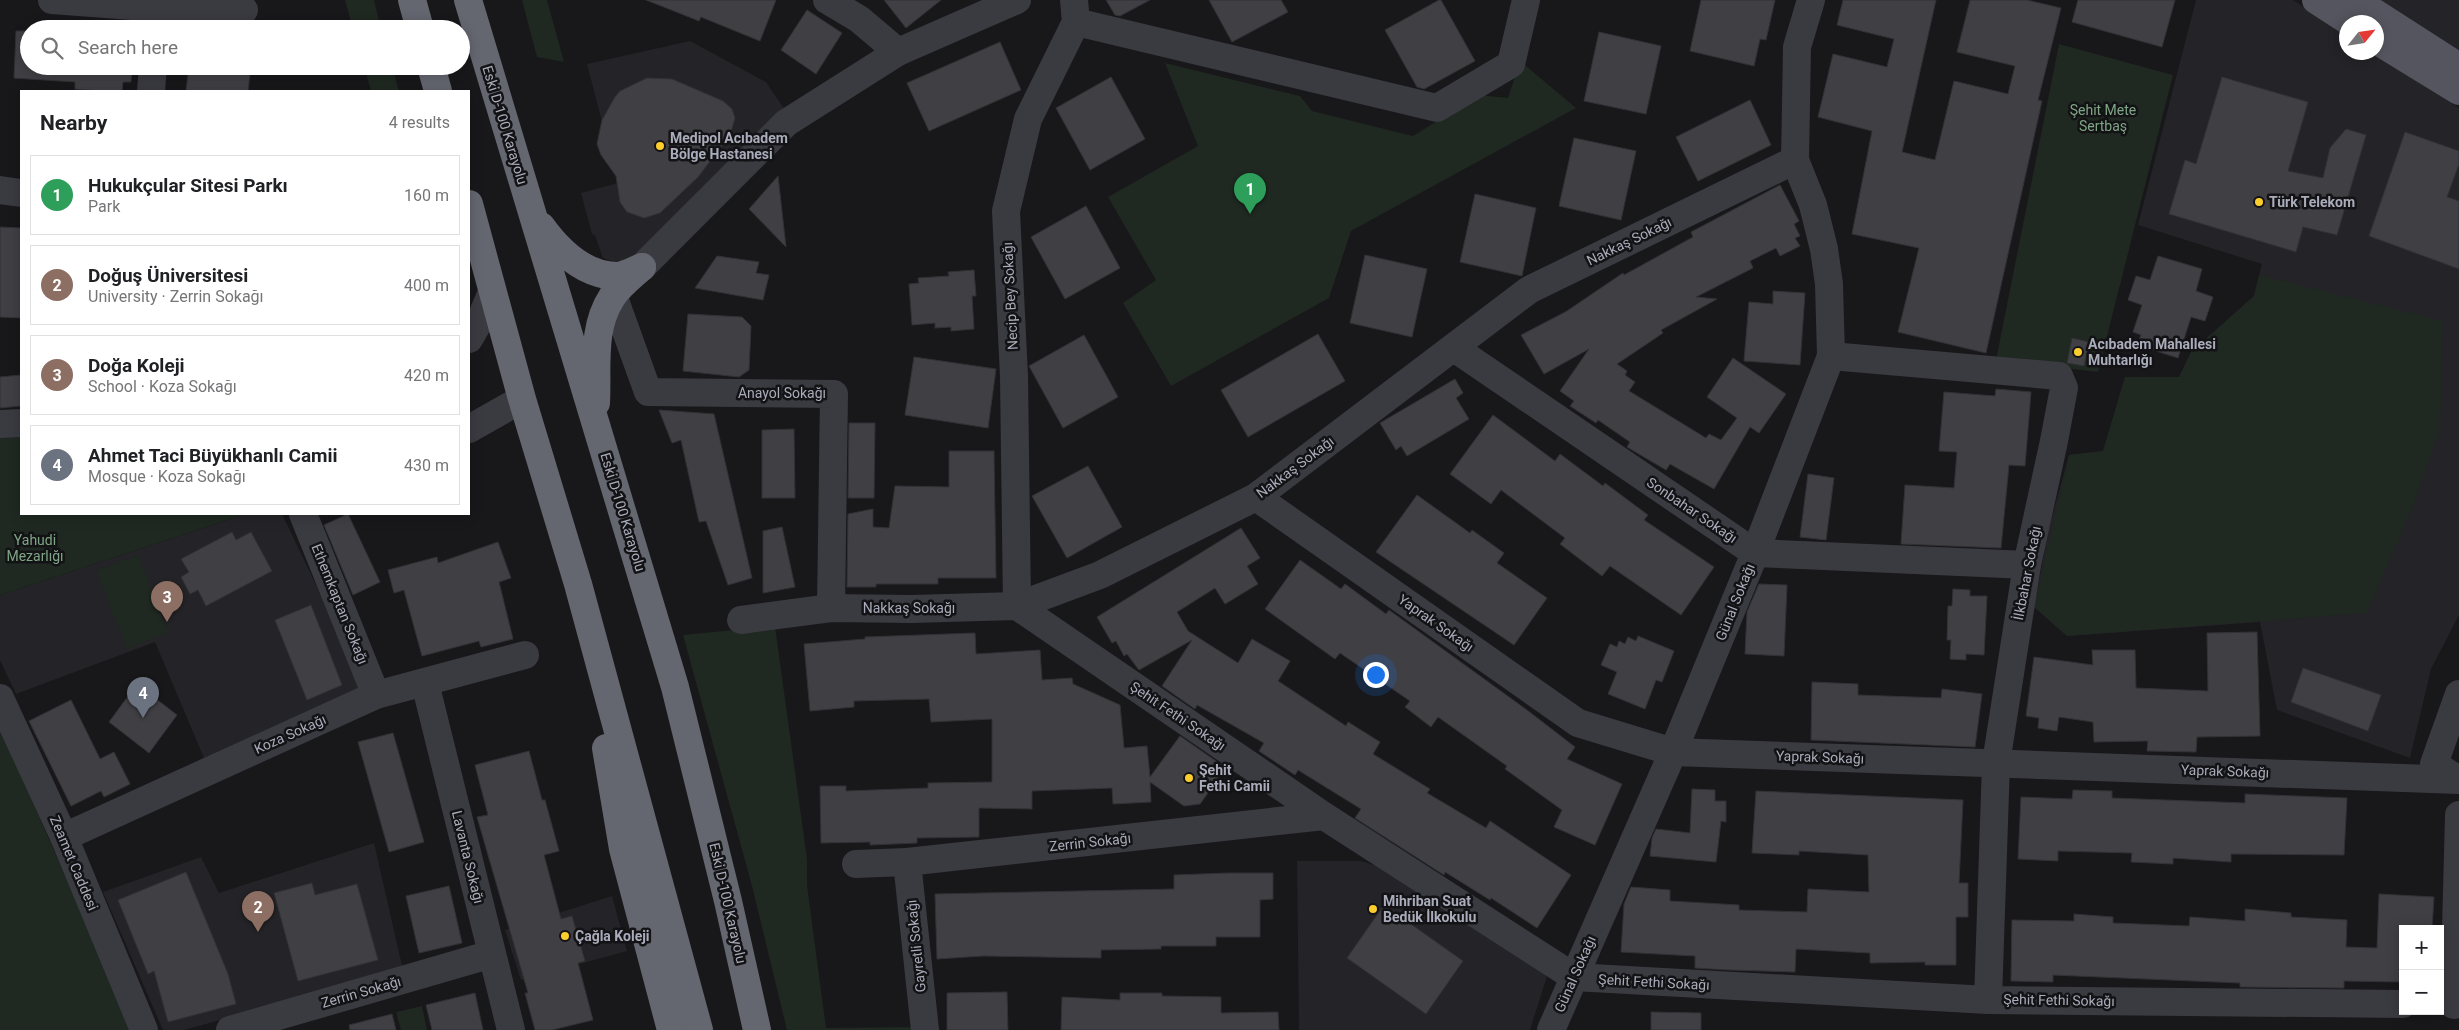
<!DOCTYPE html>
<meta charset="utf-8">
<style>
:root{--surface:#fff;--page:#f2f2f2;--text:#202124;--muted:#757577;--line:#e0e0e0;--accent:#836f28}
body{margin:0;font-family:Roboto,sans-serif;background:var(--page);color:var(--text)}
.controls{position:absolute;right:15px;bottom:15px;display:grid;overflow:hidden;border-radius:0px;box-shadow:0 2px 12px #0003}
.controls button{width:45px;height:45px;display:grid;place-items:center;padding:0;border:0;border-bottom:1px solid var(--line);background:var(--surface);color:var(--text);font:25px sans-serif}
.compass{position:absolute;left:2339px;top:15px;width:45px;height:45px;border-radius:50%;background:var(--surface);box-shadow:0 2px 12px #0003;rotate:60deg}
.you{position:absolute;left:1375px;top:674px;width:18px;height:18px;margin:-12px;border:4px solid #fff;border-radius:50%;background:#1a73e8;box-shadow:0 0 0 8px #1a73e833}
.badge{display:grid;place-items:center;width:32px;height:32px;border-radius:50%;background:var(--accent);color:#fff;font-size:16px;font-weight:700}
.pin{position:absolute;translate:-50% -41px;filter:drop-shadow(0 1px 2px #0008)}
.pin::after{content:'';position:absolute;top:26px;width:18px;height:15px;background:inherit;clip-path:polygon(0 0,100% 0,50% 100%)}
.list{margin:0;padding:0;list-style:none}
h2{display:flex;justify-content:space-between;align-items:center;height:65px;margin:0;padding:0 20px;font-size:21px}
h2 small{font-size:16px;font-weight:400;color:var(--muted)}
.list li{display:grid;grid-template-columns:32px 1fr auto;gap:15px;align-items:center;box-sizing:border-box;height:80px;margin:0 10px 10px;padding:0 10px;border:1px solid var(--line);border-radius:0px}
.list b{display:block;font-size:19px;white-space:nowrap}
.list p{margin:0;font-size:16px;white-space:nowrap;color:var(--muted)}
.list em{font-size:16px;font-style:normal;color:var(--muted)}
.icon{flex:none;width:28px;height:28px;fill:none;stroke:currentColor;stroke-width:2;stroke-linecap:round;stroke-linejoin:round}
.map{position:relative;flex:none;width:2459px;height:1030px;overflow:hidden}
.search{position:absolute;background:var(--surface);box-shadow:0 2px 12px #0003;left:20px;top:20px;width:450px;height:55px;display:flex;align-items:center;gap:12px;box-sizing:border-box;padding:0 18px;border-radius:28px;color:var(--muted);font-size:19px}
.panel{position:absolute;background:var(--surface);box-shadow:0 2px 12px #0003;left:20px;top:90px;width:450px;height:425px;border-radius:0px}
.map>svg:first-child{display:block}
</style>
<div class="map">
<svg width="2459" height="1030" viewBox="0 0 2459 1030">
<rect width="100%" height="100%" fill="#18171a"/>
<g fill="#242327">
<path d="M2196,0H2293L2346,35V52L2374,53L2459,108V615L2431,669L2410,758L2277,710L2260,622L2067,636L2034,607L2049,528L2069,455L2103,451L2125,377H2179L2191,352L2254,296L2262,264L2138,225Z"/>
<path d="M2369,0H2459V55Z"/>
<path d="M690,41L766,82L785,110L631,261L615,262L603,258L595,235L592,234L581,193L618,183L587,64Z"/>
<path d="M245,514H282L365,687L204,758L155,642L16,694L0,660V595Z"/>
<path d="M374,843L403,970L184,1030H163L103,892L201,857L219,893Z"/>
<path d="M1297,861H1361L1393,871L1547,976L1530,1030H1299Z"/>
<path d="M612,896L627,951L521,980L505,930Z"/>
</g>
<g fill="#1f2821">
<path d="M345,0H374L381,29H353Z"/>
<path d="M522,0H547L564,62L537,57Z"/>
<path d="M2059,44L2173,75L2098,372L1996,360Z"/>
<path d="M1520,61L1576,108L1351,231L1329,298L1171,386L1123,303L1156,280L1108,197L1198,146L1165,63L1300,96L1312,111L1413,136L1479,95L1508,98Z"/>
<path d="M364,66H392L399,91H371Z"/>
<path d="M2259,275L2443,321L2440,430L2413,506L2367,613L2067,636L2034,607L2069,455L2103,451L2125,377H2179L2191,352L2254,296Z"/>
<path d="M21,433V514H245L0,595V434Z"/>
<path d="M138,555L169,632L127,649L96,571Z"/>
<path d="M775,626L807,859V885L826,1028L916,1027V1030H787L752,886L683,635Z"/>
<path d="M0,729L134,1030H0Z"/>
<path d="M422,1006L427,1030H401L396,1012Z"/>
</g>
<g fill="#3f3f44" stroke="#323136">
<path d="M646,0H776L760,41L701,17L699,21Z"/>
<path d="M884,0H941L906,28Z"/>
<path d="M1106,0H1150L1120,16L1115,15Z"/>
<path d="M1209,0H1281L1288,12L1232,42Z"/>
<path d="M1439,0H1441L1475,61L1424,89L1417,87L1385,30Z"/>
<path d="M1701,0H1775L1766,40L1760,39L1754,66L1690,51Z"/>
<path d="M1843,0H1936L1902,152L1935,160L1954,81L2008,94L2015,66L1957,52L1970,0H2027L2061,8L2038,100L2042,101L1986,353L1898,332L1919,248L1852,234L1872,131L1818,117L1833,54L1887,67L1894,39L1837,25Z"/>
<path d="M2078,0H2175L2162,47L2072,22Z"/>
<path d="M807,10L842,33L816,74L781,50Z"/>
<path d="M16,31H29V66H132L131,82H123L122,91H100L75,89V82L14,78Z"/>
<path d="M1599,32L1661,46L1646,114L1584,101Z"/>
<path d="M1000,42L1021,90L929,131L907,83Z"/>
<path d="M189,66H251L248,91H186Z"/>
<path d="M1111,77L1145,139L1090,170L1056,108Z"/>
<path d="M2222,77L2308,102L2288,171L2323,178L2330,148L2346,129L2366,135L2337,235L2303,227L2296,252L2169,214L2185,160L2196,164Z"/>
<path d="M647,78L672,79L723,101L732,109L735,118L730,135L698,177L660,213L644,218L627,212L620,202L616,176L601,155L597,144L602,120L615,97L620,91Z"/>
<path d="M1750,100L1771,145L1698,181L1676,137Z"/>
<path d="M2405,132L2459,151V164L2447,197L2459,201V269L2369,236Z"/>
<path d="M1574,138L1636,151L1621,220L1559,206Z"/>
<path d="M778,176L786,247L749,209Z"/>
<path d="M1780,185L1799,221L1794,224L1800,236L1795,238L1800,246L1780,256L1776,248L1750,261L1753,268L1696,297L1717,299L1661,330L1663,333L1617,364L1627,371L1625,375L1635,382L1629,391L1706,438L1709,434L1721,440L1737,418L1707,397L1733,358L1786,394L1759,433L1750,427L1714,489L1670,464L1666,470L1627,447L1630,442L1598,420L1596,423L1570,406L1574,401L1560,391L1589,349L1544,374L1521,335L1567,311L1623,273L1624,275L1693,237L1691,232Z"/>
<path d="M1475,194L1536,208L1522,276L1460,262Z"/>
<path d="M1086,206L1120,268L1065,299L1031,237Z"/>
<path d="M0,227L21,228V318L0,317Z"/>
<path d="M1365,255L1427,269L1412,337L1350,323Z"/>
<path d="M717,256L759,262L756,273L769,275L763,300L695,288Z"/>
<path d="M2158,256L2202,269L2196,291L2213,297L2205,321L2191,317L2178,358L2137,345L2141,335L2133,332L2142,305L2128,300L2136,276L2150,280Z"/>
<path d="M974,270L976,296H972L974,329L951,331V327L935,328V323L912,325L909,284L919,283L918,278L949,276L948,272Z"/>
<path d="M1773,291L1805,293L1800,365L1744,361L1749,302L1773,304Z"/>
<path d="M688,314L742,317L751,326L749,370L739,377L683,371Z"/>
<path d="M1318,334L1345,381L1248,437L1221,390Z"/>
<path d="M1084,335L1118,397L1063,428L1029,366Z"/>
<path d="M2072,338L2089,342L2084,366L2067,363Z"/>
<path d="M914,357L996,369L988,428L905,415Z"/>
<path d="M21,375V406L0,408V377Z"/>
<path d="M1455,379L1463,393L1456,398L1469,419L1407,456L1401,446L1396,450L1380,423Z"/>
<path d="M1996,389L2031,392L2025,466L2009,465L2001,548L1901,544L1905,485L1954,488L1957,452L1939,451L1944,392L1995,396Z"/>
<path d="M659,410L714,414L752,578L728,585L706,521L699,522L681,440L672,443Z"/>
<path d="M1493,415L1555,461L1560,454L1603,486L1605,483L1648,515L1644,520L1714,567L1681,615L1610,566L1602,576L1560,544L1565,538L1501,490L1491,504L1450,474Z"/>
<path d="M849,423H875L874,498H848Z"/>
<path d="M794,429L795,498H762V430Z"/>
<path d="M949,451H994L996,578H938V584H876V587H847L848,514L873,509V527L889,528L895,486L949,487Z"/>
<path d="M1088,466L1122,527L1067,558L1032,496Z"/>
<path d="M1808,474L1834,478L1826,540L1800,537Z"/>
<path d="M1417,495L1470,533L1472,530L1504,553L1497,563L1547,598L1514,645L1376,552Z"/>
<path d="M348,514L380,582L353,595L324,525Z"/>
<path d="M782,527L795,587L763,593V531Z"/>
<path d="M1241,528L1260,558L1247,566L1258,584L1225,604L1215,588L1177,612L1188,631L1238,663L1252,639L1290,661L1278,681L1346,726L1348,722L1380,742L1373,754L1430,789L1427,793L1486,828L1490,821L1571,875L1537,928L1491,898L1490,900L1445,872L1444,875L1355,818L1361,809L1298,770L1295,775L1259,751L1264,743L1197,705L1195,709L1162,686L1192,640L1139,670L1127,654L1124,656L1116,641L1112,643L1097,617Z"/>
<path d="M232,532L236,540L251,532L272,571L206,606L198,590L190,594L181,577L189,572L181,559Z"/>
<path d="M498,542L511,578L499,582L513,639L481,647L479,641L422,656L404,590L394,593L388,570L437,557L438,563Z"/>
<path d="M1300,560L1341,589L1345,584L1386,614L1389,610L1527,710L1575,747L1567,759L1622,784L1595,845L1554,827L1562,810L1505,769L1507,766L1438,717L1431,727L1405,707L1410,701L1340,653L1335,659L1265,609Z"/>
<path d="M1759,584L1787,585L1784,656L1745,654L1747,612Z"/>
<path d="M1953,589L1970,590V596H1987L1984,655L1966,654V660L1950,659L1951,640H1947L1948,606H1952Z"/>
<path d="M311,605L342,685L307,700L275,620Z"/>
<path d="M2257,632L2260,736L2197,737L2196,752L2147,751L2148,741L2094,742L2093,722L2059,717L2057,731L2038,728L2039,718L2026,716L2034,657L2093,665L2092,650H2135L2136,688L2208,691L2207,633Z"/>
<path d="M975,633L976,654L1040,650L1042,680L1072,678L1073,684L1120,705L1124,748L1147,746L1150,777L1180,736L1226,768L1200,804L1184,806L1150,782L1151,802L1113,804L1112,788L1032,791V809L979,808V837L917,838V843L870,845V842L821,843L820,786H846V791L928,788V783L992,782V719L931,722L929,699L854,701V707L810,711L804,644L865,639V637Z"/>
<path d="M1638,636L1674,651L1662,682L1656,680L1645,709L1608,694L1617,672L1601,665L1610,644L1617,647L1619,641L1625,644L1628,637L1636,641Z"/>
<path d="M2303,668L2381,695L2368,731L2291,702Z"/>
<path d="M1812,682L1858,684V695L1941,698L1942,689L1982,694L1975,747L1811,740Z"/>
<path d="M137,684L177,715L149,753L109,722Z"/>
<path d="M71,700L100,759L114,752L130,784L104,797L101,791L71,806L29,721Z"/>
<path d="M393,733L424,842L389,852L358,742Z"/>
<path d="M529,751L542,800H545L559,851L544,855L561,919L572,916L585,961L578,963L593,1020L552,1030H535L525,993H528L477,817L488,815L475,765Z"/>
<path d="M1692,789L1715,790V801H1726V822L1721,821L1716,862L1650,856L1652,838L1656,829L1690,833Z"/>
<path d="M2073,790L2112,791V798L2245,803V794L2347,798L2344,855L2231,854V862L2173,858V864L2131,862L2132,853L2058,851V861L2018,859L2021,797L2072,799Z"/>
<path d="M1756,791L1963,800L1959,883H1968V917H1956V965H1925V962L1870,963V953L1796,949L1795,972L1730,970L1695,968V956L1621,952L1624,904L1631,887L1670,890V901L1739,905V910L1807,912L1808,889L1869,892L1868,855L1799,851V855L1752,853Z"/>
<path d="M186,872L228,974L236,1004L168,1022L154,971L148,974L118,900Z"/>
<path d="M1228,873H1273V899L1260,900V937H1216V946H1161V949L1101,950V958L983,956L937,959L935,894L1174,889V875Z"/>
<path d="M312,883L315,895L357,884L378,960L298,981L274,893Z"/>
<path d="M449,886L462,943L419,953L406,896Z"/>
<path d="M2379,894L2434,897L2432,929H2403V982L2344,981V988L2240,987V983L2053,975V982L2011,981L2012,920L2074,921V914L2113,917V923L2189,926L2190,917L2245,921V909L2291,913V917L2347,920L2346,947L2377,948Z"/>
<path d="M1384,905L1463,961L1426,1014L1347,958Z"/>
<path d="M1007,992L1008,1030H947V993Z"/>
<path d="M475,993L483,1030H432L426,1005Z"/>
<path d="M1120,993H1162V996L1221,997V1013L1278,1012L1279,1030H1061L1062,997L1120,1000Z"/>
<path d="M1651,1012L1701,1013V1030H1651Z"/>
<path d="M392,1014L396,1030H350L349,1025Z"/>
</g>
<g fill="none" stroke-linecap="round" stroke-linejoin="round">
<g stroke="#3a3a41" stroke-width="28">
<path d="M52,0L159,8L244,10"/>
<path d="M827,0L859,19L898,52"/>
<path d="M1074,0L1076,22L1028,119L1006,211L1014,376L1017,606L1324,816L1574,977L1988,1000L2403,1004"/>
<path d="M1076,22L1437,108L1511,64L1526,0"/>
<path d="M151,91L153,66"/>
<path d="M0,190L21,193"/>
<path d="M642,267L786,123L898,52L1017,0"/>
<path d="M613,295L648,392L834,394L831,608"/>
<path d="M469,339L481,318L492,292"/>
<path d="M1454,348L1755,553L2027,565"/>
<path d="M1831,356L2059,376L2064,388L2054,441L2027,565L1996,763L1988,1000"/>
<path d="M0,424L21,423"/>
<path d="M469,429L522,399"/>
<path d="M1256,497L1578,723L1673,752L2459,780"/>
<path d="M303,514L376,695"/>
<path d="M741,620L831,608L911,609L1017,606L1100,575L1256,497L1529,290L1795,160"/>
<path d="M425,683L511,1030"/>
<path d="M2459,694L2434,764L2459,780"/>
<path d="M0,698L64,837L144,1030"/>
<path d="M64,837L376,695L525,655"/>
<path d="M907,862L925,1030"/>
<path d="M856,864L907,862L1324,816"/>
<path d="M2454,1005L2459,815"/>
<path d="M230,1030L492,954"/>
<path d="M1551,1030L1673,752L1755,553L1831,356L1829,284L1824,249L1813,205L1795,160L1797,47L1811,0"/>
</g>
<g stroke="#54555e" stroke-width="28">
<path d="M2316,0L2350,22"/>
<path d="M2355,0L2459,67"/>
<path d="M2376,40L2459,91"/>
</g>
<g stroke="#646670" stroke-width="28">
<path d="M412,0L420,29"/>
<path d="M468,0L675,687L728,901L757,1030"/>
<path d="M431,66L438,91"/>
<path d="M469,204L522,399L578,584L699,1030"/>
<path d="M541,226C559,251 583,275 616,276C625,276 634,270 642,267"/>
<path d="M596,403C598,367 591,329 612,297C619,286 632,276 642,267"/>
<path d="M606,748L623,849L671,1030"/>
</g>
</g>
<g fill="#fbce2e" stroke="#131215" stroke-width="2">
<circle cx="660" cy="146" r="5"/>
<circle cx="2259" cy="202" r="5"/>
<circle cx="2078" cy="352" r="5"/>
<circle cx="1189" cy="778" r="5"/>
<circle cx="1373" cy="909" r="5"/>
<circle cx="565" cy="936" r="5"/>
</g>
<g text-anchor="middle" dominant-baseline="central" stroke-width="5" stroke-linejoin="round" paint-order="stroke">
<g font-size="14" fill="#7fa686" stroke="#131215">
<text x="2103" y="110">Şehit Mete<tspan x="2103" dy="16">Sertbaş</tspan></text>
<text x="35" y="540">Yahudi<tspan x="35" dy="16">Mezarlığı</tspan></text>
</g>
<g font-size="14" fill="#a9acba" stroke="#131215">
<text transform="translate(505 125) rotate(73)">Eski D-100 Karayolu</text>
<text transform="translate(1629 241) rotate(-26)">Nakkaş Sokağı</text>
<text transform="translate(1010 296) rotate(-93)">Necip Bey Sokağı</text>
<text x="782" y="393">Anayol Sokağı</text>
<text transform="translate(1295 467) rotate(-37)">Nakkaş Sokağı</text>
<text transform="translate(1692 510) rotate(34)">Sonbahar Sokağı</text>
<text transform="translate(623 512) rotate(73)">Eski D-100 Karayolu</text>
<text transform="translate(2027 573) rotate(-79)">İlkbahar Sokağı</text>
<text transform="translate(1735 602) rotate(-68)">Günal Sokağı</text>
<text transform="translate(340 604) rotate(68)">Ethemkaptan Sokağı</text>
<text x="909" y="608">Nakkaş Sokağı</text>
<text transform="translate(1436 623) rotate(35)">Yaprak Sokağı</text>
<text transform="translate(1178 716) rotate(34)">Şehit Fethi Sokağı</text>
<text transform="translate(290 734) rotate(-24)">Koza Sokağı</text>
<text transform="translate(1820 757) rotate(2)">Yaprak Sokağı</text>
<text transform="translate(2225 771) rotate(2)">Yaprak Sokağı</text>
<text transform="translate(1090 842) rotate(-6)">Zerrin Sokağı</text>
<text transform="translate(468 857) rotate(76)">Lavanta Sokağı</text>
<text transform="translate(74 863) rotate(67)">Zeamet Caddesi</text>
<text transform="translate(728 903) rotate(77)">Eski D-100 Karayolu</text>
<text transform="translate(916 946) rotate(-96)">Gayretli Sokağı</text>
<text transform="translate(1575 974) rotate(-66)">Günal Sokağı</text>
<text transform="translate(1654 982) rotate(3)">Şehit Fethi Sokağı</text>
<text transform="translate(361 992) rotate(-16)">Zerrin Sokağı</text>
<text transform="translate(2059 1000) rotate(1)">Şehit Fethi Sokağı</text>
</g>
<g font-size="14" font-weight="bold" fill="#a9acba" stroke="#131215" text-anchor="start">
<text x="670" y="138">Medipol Acıbadem<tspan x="670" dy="16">Bölge Hastanesi</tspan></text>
<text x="2269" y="202">Türk Telekom</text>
<text x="2088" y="344">Acıbadem Mahallesi<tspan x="2088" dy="16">Muhtarlığı</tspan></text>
<text x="1199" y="770">Şehit<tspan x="1199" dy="16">Fethi Camii</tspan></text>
<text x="1383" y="901">Mihriban Suat<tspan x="1383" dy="16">Bedük İlkokulu</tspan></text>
<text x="575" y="936">Çağla Koleji</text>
</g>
</g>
</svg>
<div class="controls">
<button>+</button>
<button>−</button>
</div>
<svg class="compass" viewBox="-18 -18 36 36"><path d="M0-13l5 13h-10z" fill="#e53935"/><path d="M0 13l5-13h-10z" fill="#757577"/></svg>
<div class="you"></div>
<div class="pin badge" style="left:1250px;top:214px;background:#2e9e5b">1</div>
<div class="pin badge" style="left:258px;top:932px;background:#8d6e63">2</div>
<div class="pin badge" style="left:167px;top:622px;background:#8d6e63">3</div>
<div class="pin badge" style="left:143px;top:718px;background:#6b7280">4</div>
<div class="search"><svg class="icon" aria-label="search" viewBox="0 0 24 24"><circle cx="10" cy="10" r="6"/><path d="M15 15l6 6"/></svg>Search here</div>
<section class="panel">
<h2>Nearby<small>4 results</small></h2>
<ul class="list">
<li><span class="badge" style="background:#2e9e5b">1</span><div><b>Hukukçular Sitesi Parkı</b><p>Park</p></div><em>160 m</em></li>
<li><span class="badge" style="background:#8d6e63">2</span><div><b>Doğuş Üniversitesi</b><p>University · Zerrin Sokağı</p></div><em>400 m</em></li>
<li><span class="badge" style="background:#8d6e63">3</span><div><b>Doğa Koleji</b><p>School · Koza Sokağı</p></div><em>420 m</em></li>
<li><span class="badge" style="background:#6b7280">4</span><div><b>Ahmet Taci Büyükhanlı Camii</b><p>Mosque · Koza Sokağı</p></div><em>430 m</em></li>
</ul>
</section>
</div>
